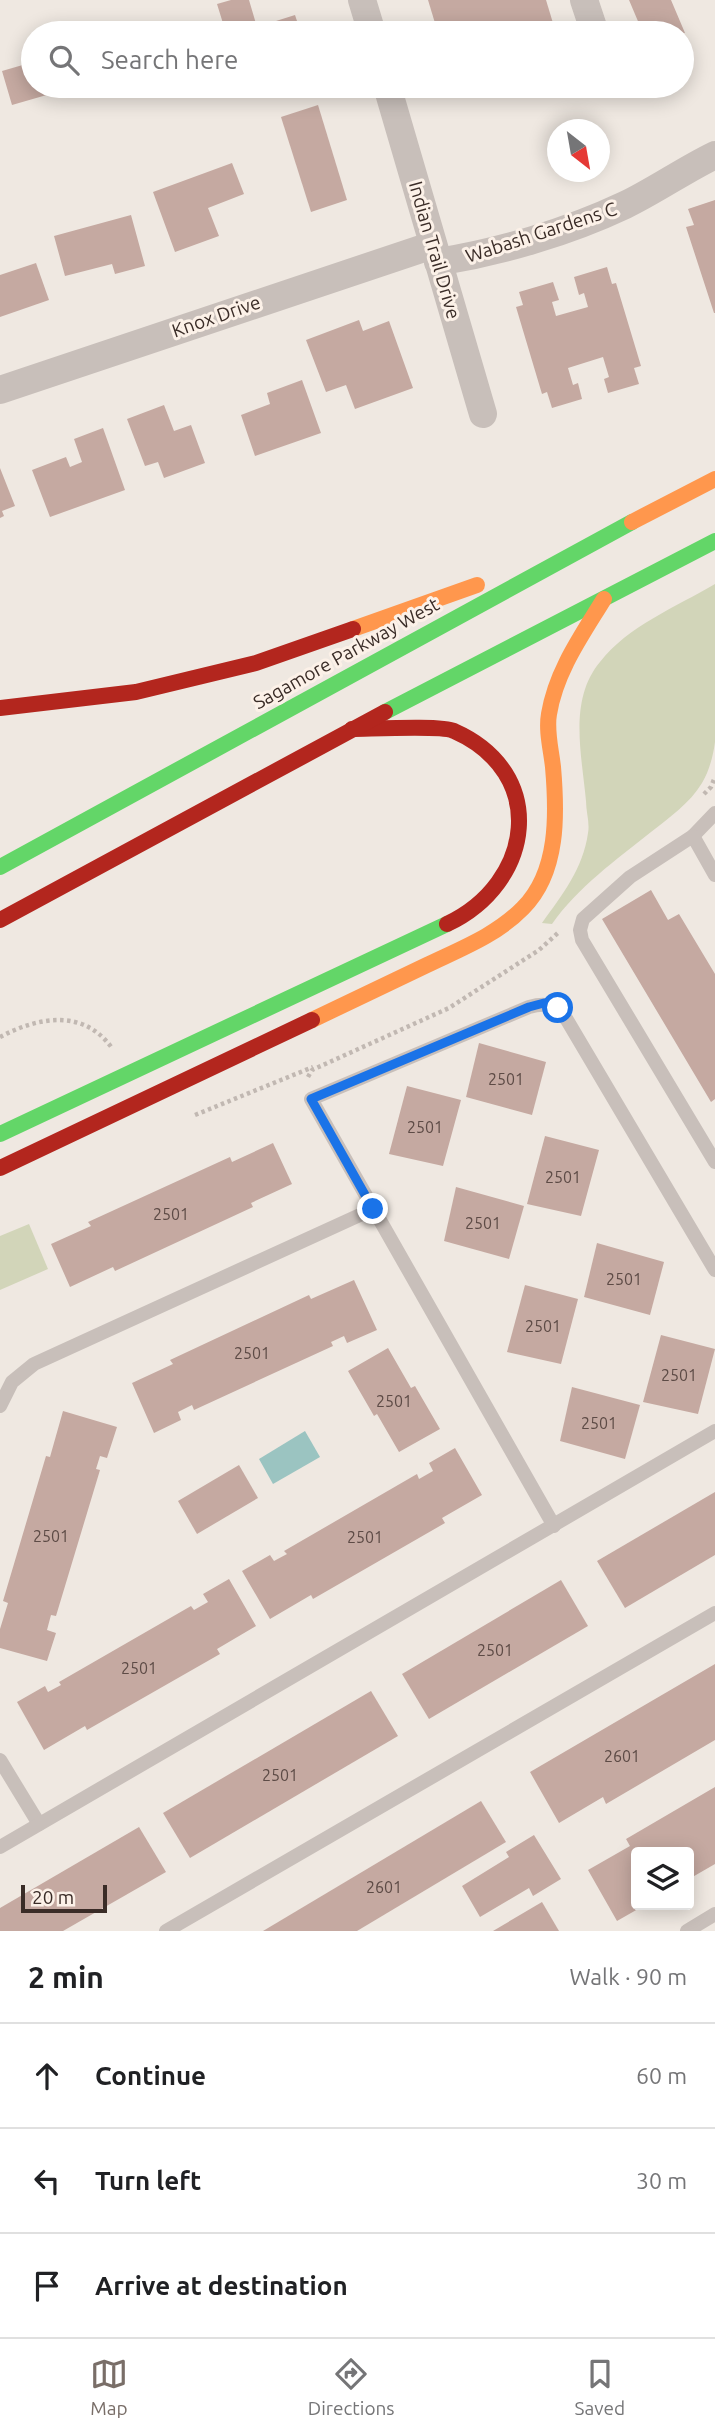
<!DOCTYPE html>
<meta charset="utf-8">
<style>
:root{--surface:#fff;--page:#f2f2f2;--text:#202124;--muted:#757577;--line:#e0e0e0;--accent:#796e68}
body{margin:0;font-family:Ubuntu,sans-serif;background:var(--page);color:var(--text)}
.controls{position:absolute;right:21px;bottom:21px;display:grid;overflow:hidden;border-radius:7px;box-shadow:0 4px 18px #0003}
.controls button{width:63px;height:63px;display:grid;place-items:center;padding:0;border:0;border-bottom:2px solid var(--line);background:var(--surface);color:var(--text);font:35px sans-serif}
.compass{position:absolute;left:547px;top:119px;width:63px;height:63px;border-radius:50%;background:var(--surface);box-shadow:0 4px 18px #0003;rotate:149deg}
.scale{position:absolute;left:21px;bottom:18px;width:86px;box-sizing:border-box;padding-left:7px;border:4px solid #3a2c27;border-top:0;font-size:19px;line-height:24px;white-space:nowrap;color:#3a2c27;-webkit-text-stroke:5px #fcf1e8;paint-order:stroke}
.stop{position:absolute;width:21px;height:21px;margin:-16px;border:5px solid #1a73e8;border-radius:50%;background:#fff}
.stop.end{background:#1a73e8;border-color:#fff;box-shadow:0 2px 7px #0008}
.list{margin:0;padding:0;list-style:none}
h2{display:flex;justify-content:space-between;align-items:center;height:91px;margin:0;padding:0 28px;font-size:30px}
h2 small{font-size:23px;font-weight:400;color:var(--muted)}
.list li{display:grid;grid-template-columns:46px 1fr auto;gap:21px;align-items:center;box-sizing:border-box;height:105px;padding:0 28px;border-top:2px solid var(--line)}
.list b{display:block;font-size:26px;white-space:nowrap}
.list em{font-size:23px;font-style:normal;color:var(--muted)}
.icon{flex:none;width:38px;height:38px;fill:none;stroke:currentColor;stroke-width:2;stroke-linecap:round;stroke-linejoin:round}
.map{position:relative;flex:none;width:715px;height:1931px;overflow:hidden}
.search{position:absolute;background:var(--surface);box-shadow:0 4px 18px #0003;left:21px;right:21px;top:21px;height:77px;display:flex;align-items:center;gap:18px;box-sizing:border-box;padding:0 24px;border-radius:38px;color:var(--muted);font-size:26px}
.sheet{height:406px;background:var(--surface)}
nav{display:flex;justify-content:space-around;align-items:center;box-sizing:border-box;height:98px;border-top:2px solid var(--line);background:var(--surface);font-size:19px;color:var(--muted)}
nav a{display:grid;justify-items:center;gap:4px}
nav .on{color:var(--accent)}
.map>svg:first-child{display:block}
</style>
<div class="map">
<svg width="715" height="1931" viewBox="0 0 715 1931">
<rect width="100%" height="100%" fill="#efe8e1"/>
<g fill="#d2d5b9">
<path d="M715,584V742C713,757 709,771 702,783C690,803 669,818 651,832C616,860 578,887 552,924L542,923C562,895 583,869 588,833C590,823 586,812 586,801C582,756 568,700 600,662C628,626 676,607 715,584Z"/>
<path d="M29,1224L48,1269L0,1290V1236Z"/>
</g>
<path fill="#9bc4c1" d="M305,1431L320,1457L273,1484L259,1459Z"/>
<g fill="#c5a9a1">
<path d="M231,0H249L257,27L295,15L301,33H226L217,4Z"/>
<path d="M428,0H546L556,33H438Z"/>
<path d="M629,0H671L685,33H652L648,22L640,26Z"/>
<path d="M179,23L182,33H141V32Z"/>
<path d="M33,62V86H55L57,92L12,105L2,71Z"/>
<path d="M462,86H498L465,96Z"/>
<path d="M318,105L347,200L311,212L281,117Z"/>
<path d="M232,163L244,194L208,208L219,236L175,252L153,192Z"/>
<path d="M715,200V313H714L686,227L694,225L688,209Z"/>
<path d="M131,215L145,266L115,274L112,264L65,276L54,236Z"/>
<path d="M36,263L49,300L0,317V275Z"/>
<path d="M607,267L612,284L616,283L641,366L634,368L639,384L608,393L604,379L609,377L603,357L568,368L573,385L578,383L582,399L552,408L547,392L542,394L516,307L523,305L519,292L553,282L559,300L552,302L556,316L588,307L584,293L579,295L574,277Z"/>
<path d="M359,320L363,331L389,321L413,388L355,409L346,385L326,392L306,340Z"/>
<path d="M302,380L321,433L255,456L241,415L270,404L267,393Z"/>
<path d="M164,405L174,431L191,425L205,463L164,478L158,462L145,466L127,419Z"/>
<path d="M103,428L125,490L50,517L32,470L66,457L70,467L82,462L74,439Z"/>
<path d="M0,468L15,506L2,511L4,516L0,518Z"/>
<path d="M651,890L668,920L679,914L715,974V1099L711,1102L602,919Z"/>
<path d="M479,1043L546,1062L532,1115L466,1097Z"/>
<path d="M407,1086L461,1100L443,1166L389,1154Z"/>
<path d="M545,1136L599,1150L581,1216L527,1204Z"/>
<path d="M273,1143L292,1184L251,1203L253,1207L115,1271L113,1267L70,1287L51,1244L91,1226L88,1222L230,1157L232,1162Z"/>
<path d="M456,1187L524,1206L509,1259L444,1241Z"/>
<path d="M597,1243L664,1262L650,1315L584,1297Z"/>
<path d="M354,1280L377,1330L347,1343L344,1336L331,1342L333,1346L194,1410L192,1405L178,1412L181,1420L154,1433L132,1383L173,1364L170,1360L309,1295L311,1299Z"/>
<path d="M525,1285L578,1299L561,1364L507,1352Z"/>
<path d="M661,1335L715,1349L698,1414L643,1402Z"/>
<path d="M388,1348L411,1388L415,1386L440,1429L399,1452L377,1414L374,1416L348,1371Z"/>
<path d="M572,1387L640,1405L625,1459L560,1441Z"/>
<path d="M63,1411L117,1427L107,1458L100,1456L96,1469L100,1470L56,1616L51,1615L47,1630L56,1633L47,1661L0,1648V1629L8,1603L3,1601L46,1456L50,1457Z"/>
<path d="M455,1448L482,1495L442,1518L445,1523L313,1599L311,1595L270,1619L242,1571L270,1555L274,1561L287,1554L284,1551L417,1474L419,1479L433,1471L429,1463Z"/>
<path d="M239,1465L258,1498L197,1534L178,1501Z"/>
<path d="M715,1492V1555L625,1608L597,1561Z"/>
<path d="M229,1579L256,1626L217,1649L220,1654L87,1730L85,1726L44,1750L17,1702L45,1686L48,1692L61,1685L59,1682L191,1606L194,1610L208,1602L203,1594Z"/>
<path d="M561,1580L588,1626L429,1719L402,1674Z"/>
<path d="M715,1664V1740L606,1804L603,1797L559,1823L530,1772Z"/>
<path d="M371,1691L398,1736L190,1858L163,1813Z"/>
<path d="M715,1787V1864L689,1879V1852H636V1905H645L617,1921L588,1870L630,1846L626,1839Z"/>
<path d="M481,1801L506,1842L357,1931H263Z"/>
<path d="M139,1827L166,1872L63,1931H0V1908Z"/>
<path d="M534,1835L561,1879L533,1896L529,1888L480,1917L462,1886L509,1857L506,1852Z"/>
<path d="M542,1902L559,1931H493Z"/>
</g>
<g fill="none" stroke-linecap="round" stroke-linejoin="round">
<g stroke="#c1b8b2" stroke-width="4.5" stroke-dasharray="3.5 3.5" stroke-linecap="butt">
<path d="M704,794L711,787L715,777"/>
<path d="M0,1037C38,1017 83,1008 112,1048"/>
<path d="M308,1077L312,1070L449,1008L539,950L559,932"/>
<path d="M195,1115L313,1067"/>
</g>
<g stroke="#c8bfba" stroke-width="14">
<path d="M693,836L715,813"/>
<path d="M715,875L693,836L630,877L583,919L580,930L582,940L715,1162"/>
<path d="M0,1406L12,1382L34,1364L373,1209"/>
<path d="M554,1526L311,1099L529,1007C547,1002 556,1005 567,1020L715,1270"/>
<path d="M0,1760L39,1824"/>
<path d="M0,1847L715,1431"/>
<path d="M166,1931L715,1613"/>
<path d="M687,1931L715,1914"/>
</g>
<g stroke="#c8bfba" stroke-width="28">
<path d="M362,0L372,33"/>
<path d="M584,0L595,33"/>
<path d="M387,86L483,414"/>
<path d="M438,262C500,252 568,232 625,205C656,190 684,170 715,155"/>
<path d="M0,390L433,245"/>
</g>
<g stroke="#63d668" stroke-width="16">
<path d="M385,712L715,541"/>
<path d="M0,867L632,522"/>
<path d="M0,1134L447,924"/>
</g>
<g stroke="#ff974d" stroke-width="16">
<path d="M632,522L715,479"/>
<path d="M353,629L477,585"/>
<path d="M312,1020C350,1002 389,983 427,965C460,949 497,935 523,908C559,872 557,813 553,767C551,749 546,731 549,714C556,671 582,635 604,599"/>
</g>
<g stroke="#b3261e" stroke-width="16">
<path d="M0,708L136,692L256,663L353,629"/>
<path d="M352,729C370,729 442,725 454,731C549,773 534,883 447,924"/>
<path d="M0,920L385,712"/>
<path d="M0,1168L312,1020"/>
</g>
</g>
<g fill="none" stroke-linecap="round" stroke-linejoin="round">
<path stroke="#1a73e8" stroke-width="9" d="M373,1209L311,1099L529,1007L544,1003L558,1008"/>
</g>
<g text-anchor="middle" dominant-baseline="central" stroke-width="6" stroke-linejoin="round" paint-order="stroke">
<g font-size="16" fill="#5d4b46">
<text x="506" y="1079">2501</text>
<text x="425" y="1127">2501</text>
<text x="563" y="1177">2501</text>
<text x="171" y="1214">2501</text>
<text x="483" y="1223">2501</text>
<text x="624" y="1279">2501</text>
<text x="543" y="1326">2501</text>
<text x="252" y="1353">2501</text>
<text x="679" y="1375">2501</text>
<text x="394" y="1401">2501</text>
<text x="599" y="1423">2501</text>
<text x="51" y="1536">2501</text>
<text x="365" y="1537">2501</text>
<text x="495" y="1650">2501</text>
<text x="139" y="1668">2501</text>
<text x="622" y="1756">2601</text>
<text x="280" y="1775">2501</text>
<text x="384" y="1887">2601</text>
</g>
<g font-size="19" fill="#3a2c27" stroke="#fcf1e8">
<text transform="translate(541 232) rotate(-18)">Wabash Gardens C</text>
<text transform="translate(435 250) rotate(74)">Indian Trail Drive</text>
<text transform="translate(216 316) rotate(-19)">Knox Drive</text>
<text transform="translate(346 653) rotate(-29)">Sagamore Parkway West</text>
</g>
</g>
</svg>
<div class="controls">
<button><svg class="icon" aria-label="layers" viewBox="0 0 24 24"><path d="M12 4l9 5-9 5-9-5zM3 14l9 5 9-5"/></svg></button>
</div>
<svg class="compass" viewBox="-18 -18 36 36"><path d="M0-13l5 13h-10z" fill="#e53935"/><path d="M0 13l5-13h-10z" fill="#757577"/></svg>
<div class="scale">20 m</div>
<div class="stop" style="left:558px;top:1008px"></div>
<div class="stop end" style="left:373px;top:1209px"></div>
<div class="search"><svg class="icon" aria-label="search" viewBox="0 0 24 24"><circle cx="10" cy="10" r="6"/><path d="M15 15l6 6"/></svg>Search here</div>
</div>
<section class="sheet">
<h2>2 min<small>Walk · 90 m</small></h2>
<ul class="list">
<li><svg class="icon" aria-label="ahead" viewBox="0 0 24 24"><path d="M12 20V5M6 11l6-6 6 6"/></svg><div><b>Continue</b></div><em>60 m</em></li>
<li><svg class="icon" aria-label="left" viewBox="0 0 24 24"><path d="M17 20v-9H6M10 6l-5 5 5 5"/></svg><div><b>Turn left</b></div><em>30 m</em></li>
<li><svg class="icon" aria-label="arrive" viewBox="0 0 24 24"><path d="M6 21V4h12l-3 4 3 4H6"/></svg><div><b>Arrive at destination</b></div></li>
</ul>
</section>
<nav>
<a class="on"><svg class="icon" aria-label="map" viewBox="0 0 24 24"><path d="M3 6l6-2 6 2 6-2v14l-6 2-6-2-6 2zM9 4v14M15 6v14"/></svg>Map</a>
<a><svg class="icon" aria-label="directions" viewBox="0 0 24 24"><path d="M12 3l9 9-9 9-9-9zM9 14v-3h6M13 9l2 2-2 2"/></svg>Directions</a>
<a><svg class="icon" aria-label="saved" viewBox="0 0 24 24"><path d="M7 4h10v16l-5-4-5 4z"/></svg>Saved</a>
</nav>
